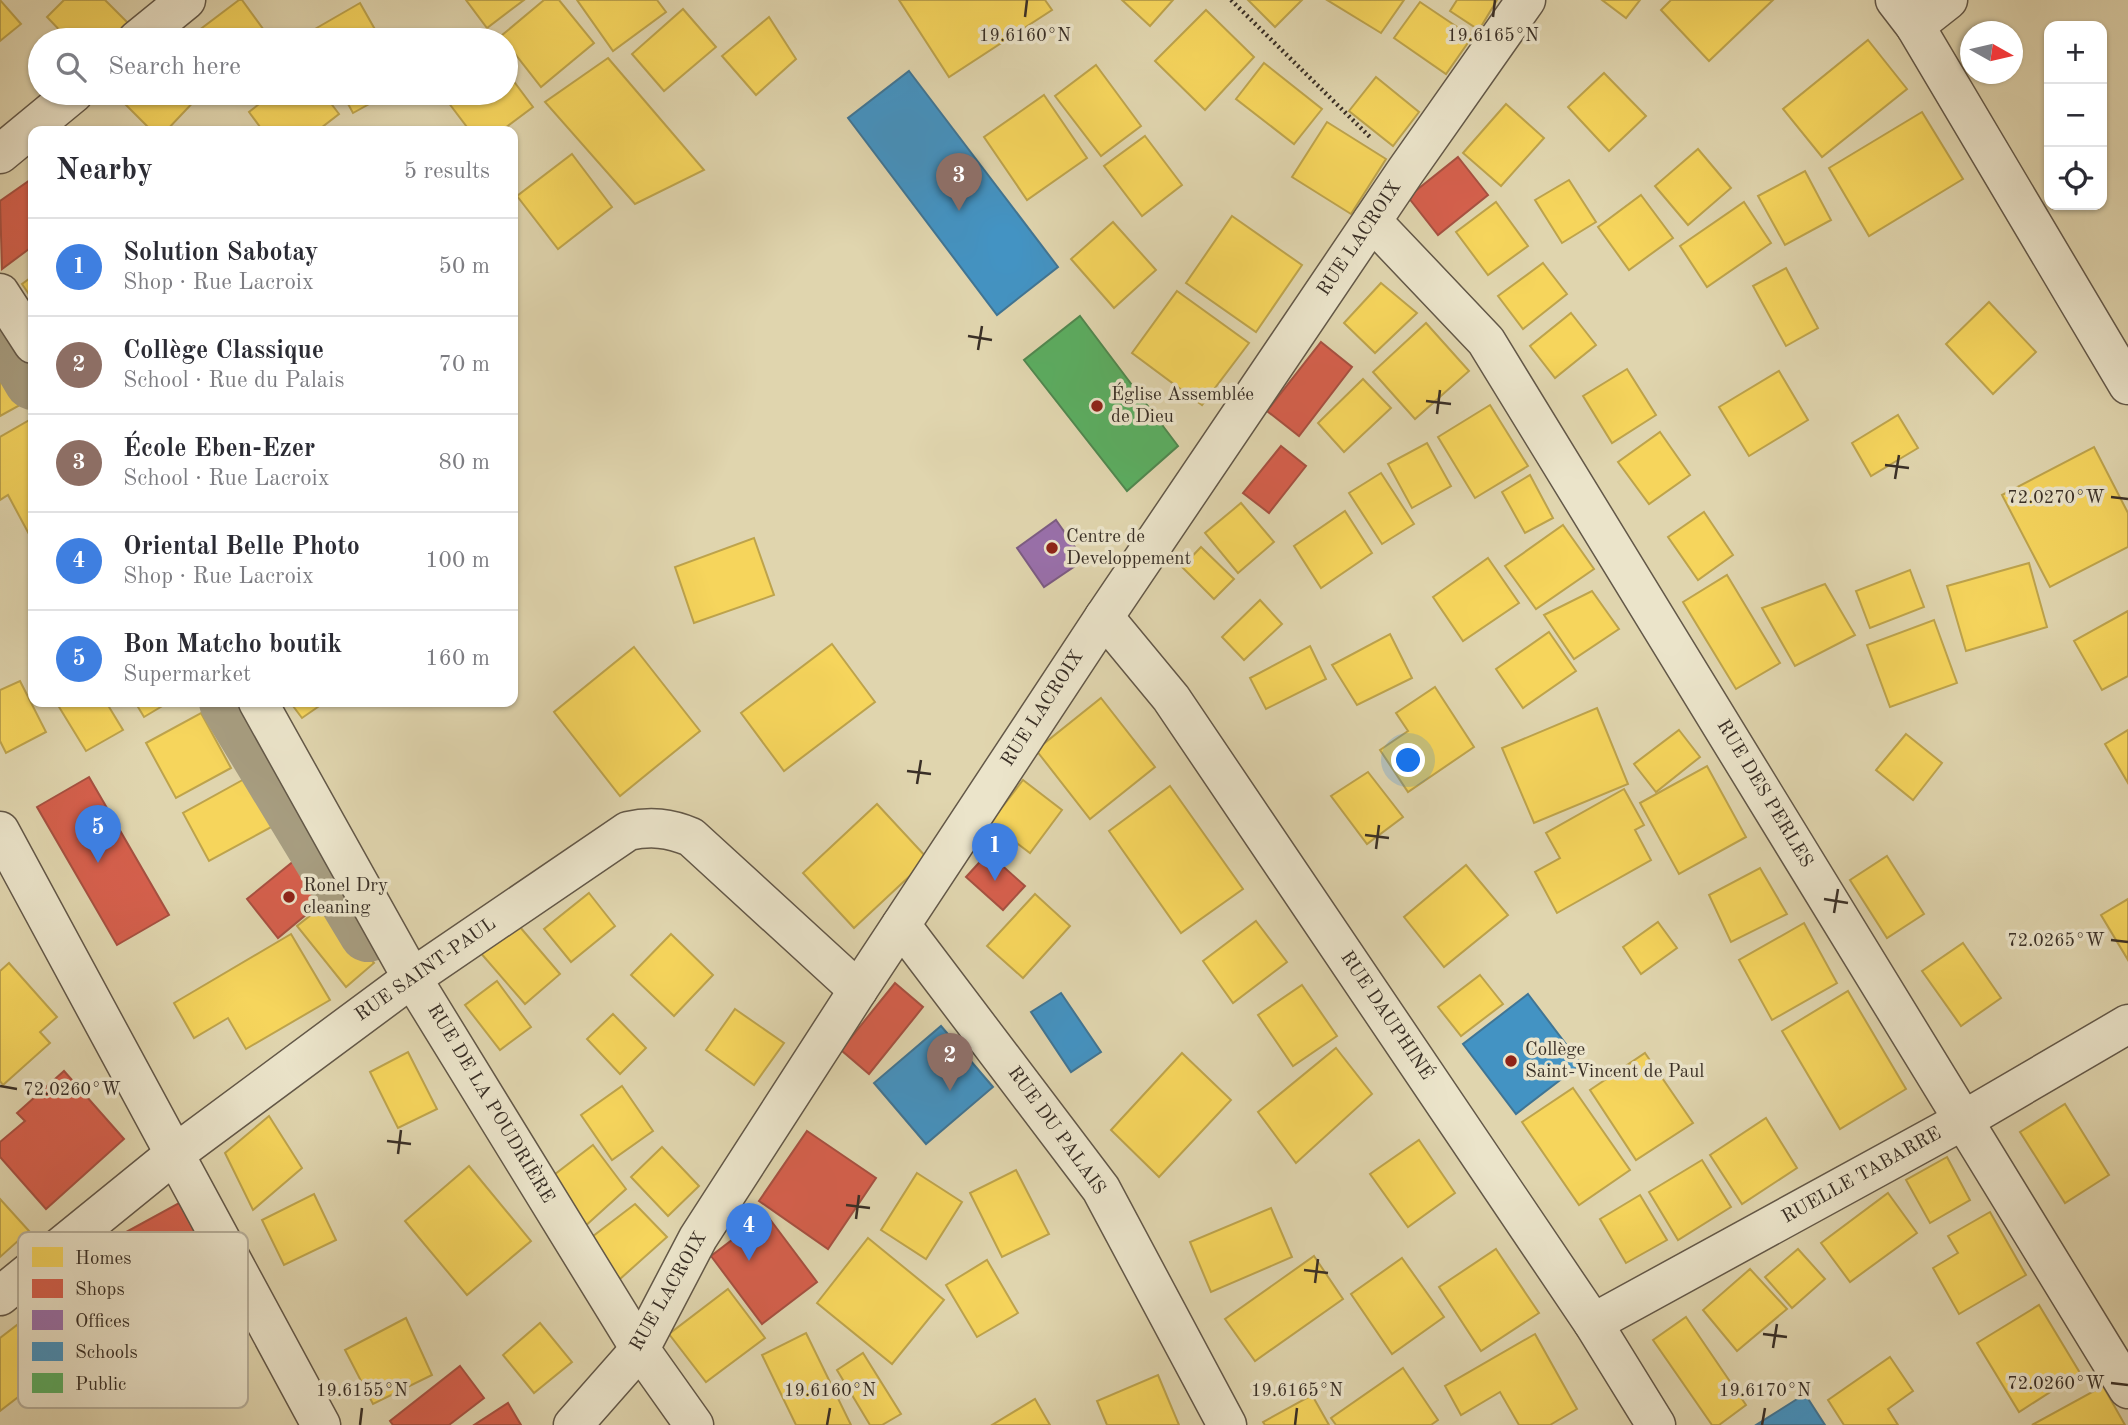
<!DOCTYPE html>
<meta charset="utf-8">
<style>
:root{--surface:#fff;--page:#f2f2f3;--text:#2b2b33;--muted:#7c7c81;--line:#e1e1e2;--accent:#db2777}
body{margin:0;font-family:"Old Standard TT",serif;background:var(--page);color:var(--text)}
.controls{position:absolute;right:21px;top:21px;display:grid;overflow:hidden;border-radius:14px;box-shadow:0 2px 5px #0004}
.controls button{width:63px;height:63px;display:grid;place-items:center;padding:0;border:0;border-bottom:2px solid var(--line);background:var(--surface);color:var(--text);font:35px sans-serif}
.compass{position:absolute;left:1960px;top:21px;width:63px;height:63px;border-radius:50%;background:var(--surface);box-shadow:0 2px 5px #0004;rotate:98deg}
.you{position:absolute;left:1409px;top:761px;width:24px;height:24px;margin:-18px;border:5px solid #fff;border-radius:50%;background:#1a73e8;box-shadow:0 0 0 10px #1a73e833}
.badge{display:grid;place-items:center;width:46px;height:46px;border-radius:50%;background:var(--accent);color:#fff;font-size:23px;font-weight:700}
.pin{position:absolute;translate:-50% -58px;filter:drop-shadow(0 2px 4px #0008)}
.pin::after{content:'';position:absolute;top:37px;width:24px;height:21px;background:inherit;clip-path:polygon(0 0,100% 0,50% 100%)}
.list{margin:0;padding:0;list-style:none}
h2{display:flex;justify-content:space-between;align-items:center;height:91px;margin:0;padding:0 28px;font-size:30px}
h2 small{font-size:23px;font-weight:400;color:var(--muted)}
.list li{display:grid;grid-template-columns:46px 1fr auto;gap:21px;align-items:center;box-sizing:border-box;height:98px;padding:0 28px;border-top:2px solid var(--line)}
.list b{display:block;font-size:26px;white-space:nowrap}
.list p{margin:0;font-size:23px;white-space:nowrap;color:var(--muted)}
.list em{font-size:23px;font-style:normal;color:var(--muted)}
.icon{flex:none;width:38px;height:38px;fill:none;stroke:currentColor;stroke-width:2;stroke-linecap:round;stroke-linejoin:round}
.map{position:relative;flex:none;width:2128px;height:1425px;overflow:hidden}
.search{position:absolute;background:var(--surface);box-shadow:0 2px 5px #0004;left:28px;top:28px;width:490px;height:77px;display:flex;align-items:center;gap:18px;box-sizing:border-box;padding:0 24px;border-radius:38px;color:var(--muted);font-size:26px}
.panel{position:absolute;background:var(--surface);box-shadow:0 2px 5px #0004;left:28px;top:126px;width:490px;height:581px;border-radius:14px}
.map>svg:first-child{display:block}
</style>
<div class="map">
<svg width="2128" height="1425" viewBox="0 0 2128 1425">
<rect width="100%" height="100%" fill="#e0d5ae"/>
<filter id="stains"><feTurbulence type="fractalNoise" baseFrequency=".00286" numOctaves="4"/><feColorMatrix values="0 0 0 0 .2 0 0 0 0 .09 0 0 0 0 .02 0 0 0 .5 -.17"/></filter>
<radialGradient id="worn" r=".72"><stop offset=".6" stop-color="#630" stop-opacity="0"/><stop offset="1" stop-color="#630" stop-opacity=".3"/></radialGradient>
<g fill="#f6d55c" stroke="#bda34c" stroke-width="2">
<path d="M0,0L21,24L0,41Z"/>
<path d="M64,0H105L129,24L113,40H69L47,17Z"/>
<path d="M239,0H242L269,37L265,40H186Z"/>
<path d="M466,0H524L487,28Z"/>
<path d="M544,0H559L594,43L541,87L501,36Z"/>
<path d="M577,0H657L666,12L613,51Z"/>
<path d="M899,0H1045L1052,10L949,77Z"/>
<path d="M1122,0H1173L1150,26Z"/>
<path d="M1248,0H1302L1275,27Z"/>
<path d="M1327,0H1404L1381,33Z"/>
<path d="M1457,0H1497L1479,30L1450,11Z"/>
<path d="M1602,0H1640L1626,18Z"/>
<path d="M1671,0H1773L1709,61L1661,10Z"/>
<path d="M1420,2L1472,37L1446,74L1394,38Z"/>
<path d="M360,3L381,40H313L308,33Z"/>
<path d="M683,9L716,47L664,91L632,54Z"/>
<path d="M1206,10L1254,57L1205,110L1155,61Z"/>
<path d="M769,17L796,59L756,95L722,56Z"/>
<path d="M1868,40L1907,89L1822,157L1783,109Z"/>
<path d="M608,58L704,170L635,204L545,102Z"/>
<path d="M1264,63L1322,109L1294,144L1236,99Z"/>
<path d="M1096,65L1141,126L1101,156L1055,96Z"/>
<path d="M506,71L533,107L501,131H470L442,94L506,93Z"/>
<path d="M1604,73L1646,116L1609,151L1568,107Z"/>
<path d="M1376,77L1419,112L1393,146L1349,111Z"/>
<path d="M130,93H198L200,95L166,131H152L122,101Z"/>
<path d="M273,93H323L339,114L317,131H263L249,112Z"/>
<path d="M342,93H389L353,113Z"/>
<path d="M1044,95L1087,158L1027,200L984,137Z"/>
<path d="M1506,104L1544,138L1501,186L1463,153Z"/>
<path d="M1922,112L1963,179L1869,236L1829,168Z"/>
<path d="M1327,122L1386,159L1351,214L1292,177Z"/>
<path d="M1145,136L1182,185L1142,216L1104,166Z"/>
<path d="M1698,149L1731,188L1688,225L1655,186Z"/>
<path d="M572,154L612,207L558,249L517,196Z"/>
<path d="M1805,171L1831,220L1785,245L1758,196Z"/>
<path d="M1569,180L1596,222L1562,243L1535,200Z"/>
<path d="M1641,195L1673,238L1629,270L1598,227Z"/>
<path d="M1496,202L1528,246L1488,275L1456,232Z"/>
<path d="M1744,202L1771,243L1707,287L1680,246Z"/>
<path d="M1232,216L1302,265L1256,332L1186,283Z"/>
<path d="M1113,222L1156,270L1114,308L1071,259Z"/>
<path d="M1543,263L1567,294L1523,329L1498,296Z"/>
<path d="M1786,268L1818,328L1786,346L1753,286Z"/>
<path d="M33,276V300L22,284Z"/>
<path d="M1381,283L1417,313L1375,353L1344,323Z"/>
<path d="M1177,291L1249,343L1202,405L1132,353Z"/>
<path d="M1989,302L2036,352L1993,394L1946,344Z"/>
<path d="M1571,313L1596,345L1555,378L1530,346Z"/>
<path d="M1426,323L1469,371L1415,419L1373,372Z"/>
<path d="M0,354L27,401L0,416Z"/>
<path d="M1627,369L1656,415L1612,443L1583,396Z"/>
<path d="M1779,371L1808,420L1749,456L1719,407Z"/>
<path d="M1363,379L1391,408L1344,452L1318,423Z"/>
<path d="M1490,405L1528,466L1475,498L1438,437Z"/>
<path d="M1898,415L1918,448L1871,476L1852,443Z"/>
<path d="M33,418V534L30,536L8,495L0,500V437Z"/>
<path d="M1660,432L1690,475L1649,504L1618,462Z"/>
<path d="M1427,443L1451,486L1412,508L1388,464Z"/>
<path d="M2094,447L2128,513V547L2050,587L2002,495Z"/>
<path d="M1381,473L1414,524L1382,544L1349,493Z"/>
<path d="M1530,475L1553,518L1525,533L1502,492Z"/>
<path d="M1241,503L1274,542L1238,573L1205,533Z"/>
<path d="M1345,511L1372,553L1321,588L1294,546Z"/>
<path d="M1704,512L1733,555L1698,580L1668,537Z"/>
<path d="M1563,525L1594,569L1536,609L1505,566Z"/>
<path d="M754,538L774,595L694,623L675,567Z"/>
<path d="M1201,547L1234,579L1214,599L1182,567Z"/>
<path d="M1488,558L1519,603L1463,641L1433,597Z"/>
<path d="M2029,563L2047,627L1966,651L1947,586Z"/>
<path d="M1910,570L1924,607L1870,628L1856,591Z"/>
<path d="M1727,575L1780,663L1736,689L1683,602Z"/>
<path d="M1825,584L1855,635L1795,666L1762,608Z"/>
<path d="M1592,591L1619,629L1574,659L1544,615Z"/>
<path d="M1260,600L1282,624L1244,660L1222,637Z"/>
<path d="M2128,611V676L2102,690L2074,641Z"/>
<path d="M1934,620L1957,683L1890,707L1867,645Z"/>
<path d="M1549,632L1576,671L1523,708L1496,669Z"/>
<path d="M1390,634L1412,678L1357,705L1332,665Z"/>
<path d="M832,644L875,702L784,771L741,713Z"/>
<path d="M1310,646L1326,679L1266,709L1250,678Z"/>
<path d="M634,647L700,731L620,796L554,712Z"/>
<path d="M20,681L46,732L6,753L0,741V690Z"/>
<path d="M1435,687L1474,747L1408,792L1380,750L1408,731L1396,713Z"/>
<path d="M1101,698L1155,767L1090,819L1036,750Z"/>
<path d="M56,702H106L123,730L86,751Z"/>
<path d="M135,702H169L144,717Z"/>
<path d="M290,702H325L302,718Z"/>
<path d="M1597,708L1628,784L1534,823L1502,748Z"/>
<path d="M201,713L231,768L176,798L146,743Z"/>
<path d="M1679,730L1700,757L1656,792L1634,764Z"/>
<path d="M2128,730V783L2105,744Z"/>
<path d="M1906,734L1942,763L1913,800L1876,770Z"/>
<path d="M1707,766L1746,837L1679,874L1640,803Z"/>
<path d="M1368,772L1403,817L1367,844L1331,796Z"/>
<path d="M248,777L275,825L209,861L183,813Z"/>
<path d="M1023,780L1062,810L1030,853L990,823Z"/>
<path d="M1170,786L1243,889L1181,933L1109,831Z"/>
<path d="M1624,789L1644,825L1635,830L1651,860L1557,913L1535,872L1560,858L1546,833Z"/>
<path d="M877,804L928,859L854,928L803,873Z"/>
<path d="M1887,856L1924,914L1887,938L1850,880Z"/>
<path d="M1466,865L1508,915L1444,967L1404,917Z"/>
<path d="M1760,868L1787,914L1731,942L1709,895Z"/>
<path d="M589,893L615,926L571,962L544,929Z"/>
<path d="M1035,894L1070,926L1023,978L987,946Z"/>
<path d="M2128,899V960L2101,915Z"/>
<path d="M325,904L374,963L346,987L297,926Z"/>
<path d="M514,920L560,974L525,1004L479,951Z"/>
<path d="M1256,921L1287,962L1233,1003L1203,961Z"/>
<path d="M1658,922L1677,948L1641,974L1623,947Z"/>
<path d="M1804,923L1837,983L1772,1020L1739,960Z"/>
<path d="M291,934L330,1000L246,1049L228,1018L194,1038L174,1003Z"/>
<path d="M671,934L713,975L674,1016L631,975Z"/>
<path d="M1963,943L2001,998L1961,1026L1922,971Z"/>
<path d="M9,963L57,1017L40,1032L50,1043L3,1085L0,1081V971Z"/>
<path d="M1480,975L1503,1004L1461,1036L1438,1007Z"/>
<path d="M497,981L531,1027L500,1050L465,1005Z"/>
<path d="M1302,985L1337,1036L1293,1066L1258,1015Z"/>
<path d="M1848,991L1906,1089L1840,1129L1782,1031Z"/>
<path d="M735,1009L784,1043L754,1085L706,1050Z"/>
<path d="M613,1014L646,1048L620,1074L587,1039Z"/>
<path d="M1336,1048L1372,1094L1296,1163L1258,1112Z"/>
<path d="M408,1052L437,1109L398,1128L370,1072Z"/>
<path d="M1182,1053L1231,1100L1159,1177L1111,1130Z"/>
<path d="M1645,1053L1693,1123L1636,1160L1590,1090Z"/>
<path d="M622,1086L653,1131L612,1160L581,1115Z"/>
<path d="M1573,1088L1630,1170L1579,1205L1522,1122Z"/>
<path d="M2065,1104L2109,1175L2065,1203L2020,1132Z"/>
<path d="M269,1116L302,1168L253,1210L225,1153Z"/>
<path d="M1766,1118L1797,1168L1742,1204L1710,1155Z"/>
<path d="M1419,1140L1455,1193L1408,1227L1370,1174Z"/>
<path d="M593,1145L626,1189L582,1229L550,1178Z"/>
<path d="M662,1147L699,1186L668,1216L631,1177Z"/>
<path d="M1947,1157L1970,1200L1930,1223L1906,1180Z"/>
<path d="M1702,1160L1731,1207L1678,1240L1649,1192Z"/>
<path d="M469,1166L531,1241L467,1295L405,1221Z"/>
<path d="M1016,1170L1049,1234L1002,1257L970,1193Z"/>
<path d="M917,1173L962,1202L926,1259L881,1230Z"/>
<path d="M1888,1193L1917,1233L1850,1282L1821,1243Z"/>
<path d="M314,1194L336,1240L284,1265L262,1220Z"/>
<path d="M1640,1195L1667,1240L1626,1263L1600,1219Z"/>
<path d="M0,1199L29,1231L0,1257Z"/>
<path d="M635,1204L667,1237L620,1279L588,1240Z"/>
<path d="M1271,1208L1292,1257L1211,1292L1190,1242Z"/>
<path d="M1990,1212L2026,1275L1959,1314L1933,1268L1958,1253L1948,1236Z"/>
<path d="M868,1238L944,1300L892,1364L817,1303Z"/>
<path d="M1496,1249L1539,1313L1481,1351L1439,1287Z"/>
<path d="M1798,1249L1825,1279L1792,1308L1765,1277Z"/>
<path d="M1314,1256L1343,1299L1255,1361L1225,1319Z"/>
<path d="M1402,1258L1444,1317L1392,1354L1351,1294Z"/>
<path d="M987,1260L1018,1313L977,1337L946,1285Z"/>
<path d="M1750,1269L1787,1309L1737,1351L1703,1310Z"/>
<path d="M728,1289L765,1338L706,1382L669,1334Z"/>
<path d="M2039,1305L2080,1373L2019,1412L1977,1343Z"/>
<path d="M1686,1317L1746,1405L1719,1425H1712L1653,1340Z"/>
<path d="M406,1318L432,1375L373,1404L345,1350Z"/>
<path d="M540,1323L572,1362L534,1393L503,1355Z"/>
<path d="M17,1325L52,1371L0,1411V1338Z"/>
<path d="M806,1333L851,1425H796L762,1355Z"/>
<path d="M1535,1334L1577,1409L1550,1425H1519L1500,1392L1461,1415L1445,1386Z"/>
<path d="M863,1353L901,1414L882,1425H870L837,1370Z"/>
<path d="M1890,1357L1913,1391L1888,1409L1898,1425H1844L1828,1400Z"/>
<path d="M1403,1368L1438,1420L1431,1425H1336L1331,1418Z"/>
<path d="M1158,1375L1179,1425H1107L1097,1401Z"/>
<path d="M2103,1386L2125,1425H2032Z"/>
<path d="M1312,1395L1329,1425H1265L1263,1422Z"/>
<path d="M1035,1399L1050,1425H992Z"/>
</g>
<g fill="#d6604d" stroke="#a75141" stroke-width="2">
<path d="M1458,157L1488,195L1438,235L1408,197Z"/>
<path d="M33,178V246L2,269L0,201Z"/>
<path d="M1321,342L1352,367L1299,436L1267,411Z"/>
<path d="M1281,446L1306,466L1269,513L1243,493Z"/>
<path d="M89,777L169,915L117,945L37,807Z"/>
<path d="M988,853L1025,886L1003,910L966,877Z"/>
<path d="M300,856L331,894L278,938L247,899Z"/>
<path d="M895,983L923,1007L869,1074L841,1050Z"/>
<path d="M64,1071L124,1139L46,1209L0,1157V1142L25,1121L17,1113Z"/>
<path d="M807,1131L876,1178L828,1249L759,1201Z"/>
<path d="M179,1203L202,1244L133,1284L108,1242Z"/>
<path d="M766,1214L817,1282L762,1324L711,1256Z"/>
<path d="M460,1366L484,1398L449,1425H393L390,1421Z"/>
<path d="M508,1403L521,1425H474Z"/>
</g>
<path fill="#9970ab" stroke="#7c5c83" stroke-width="2" d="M1056,520L1084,560L1044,587L1017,548Z"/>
<g fill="#4393c3" stroke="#407594" stroke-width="2">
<path d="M909,71L1058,267L997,315L848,118Z"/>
<path d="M1061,993L1101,1052L1071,1072L1031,1012Z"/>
<path d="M1528,994L1581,1064L1516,1114L1463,1044Z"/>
<path d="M941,1026L993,1087L926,1144L874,1083Z"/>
<path d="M1805,1394L1825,1425H1756Z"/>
</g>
<path fill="#5aae61" stroke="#50884f" stroke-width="2" d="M1080,316L1178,446L1127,491L1024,360Z"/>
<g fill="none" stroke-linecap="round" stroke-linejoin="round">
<g stroke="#a79d80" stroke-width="58">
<path d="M0,326L33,381"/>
<path d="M228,702L368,933"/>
</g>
<defs>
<g id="street">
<path d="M1895,0L1915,26L2128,385"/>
<path d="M1915,26L1948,0"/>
<path d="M137,40L186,0"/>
<path d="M0,154L74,93"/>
<path d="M1372,221L1486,341L2128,1389"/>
<path d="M0,293L33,344"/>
<path d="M1104,617L1171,698L1593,1323L1656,1425"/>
<path d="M258,702L412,978L640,1349L694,1425"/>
<path d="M0,831L321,1425"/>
<path d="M901,925L1101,1189L1227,1425"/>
<path d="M0,1296L176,1153L412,978L628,831C651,826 669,828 691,837L858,990"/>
<path d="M1593,1323L1962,1121L2128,1024"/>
<path d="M573,1425L640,1349L698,1238L858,990L1104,617L1405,172L1526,0"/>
</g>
</defs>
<use href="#street" stroke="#635848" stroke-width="41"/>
<path stroke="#392f26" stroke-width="4.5" stroke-dasharray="2 3.5" stroke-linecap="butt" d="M1231,0L1370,137"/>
<use href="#street" stroke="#ebe4ca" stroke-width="38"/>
</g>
<path fill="none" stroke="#392f26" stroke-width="2.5" d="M1025,17L1027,0M1493,17L1495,0M968,336L992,340M978,350L982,326M1426,401L1451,404M1437,414L1440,390M1885,465L1909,468M1895,479L1899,455M2111,497L2128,499M907,771L931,774M917,784L921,760M1365,835L1389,838M1376,849L1379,825M1824,899L1848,903M1834,913L1838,889M2111,940L2128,942M0,1086L17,1089M387,1141L411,1144M398,1154L401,1130M846,1205L870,1208M856,1219L859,1195M1304,1270L1328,1273M1315,1283L1318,1259M1763,1334L1787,1337M1773,1348L1777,1324M2111,1383L2128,1385M360,1425L362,1408M827,1425L830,1408M1295,1425L1297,1408M1762,1425L1765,1408"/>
<g fill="#8f2418" stroke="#ebe4ca" stroke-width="2.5">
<circle cx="1097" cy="406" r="7"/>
<circle cx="1052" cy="548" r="7"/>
<circle cx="289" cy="897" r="7"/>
<circle cx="1511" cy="1061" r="7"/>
</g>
<g text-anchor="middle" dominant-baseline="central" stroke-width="7" stroke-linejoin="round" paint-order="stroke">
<g font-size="19" fill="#392f26" stroke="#ebe4ca">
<text transform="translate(1360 239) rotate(-56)">RUE LACROIX</text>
<text transform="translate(1043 709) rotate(-57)">RUE LACROIX</text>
<text transform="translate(1764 794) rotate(59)">RUE DES PERLES</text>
<text transform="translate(426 970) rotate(-35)">RUE SAINT-PAUL</text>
<text transform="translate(1386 1016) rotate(56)">RUE DAUPHINÉ</text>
<text transform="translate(490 1104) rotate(59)">RUE DE LA POUDRIÈRE</text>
<text transform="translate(1056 1131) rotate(54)">RUE DU PALAIS</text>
<text transform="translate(1862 1176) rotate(-29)">RUELLE TABARRE</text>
<text transform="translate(669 1292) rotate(-60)">RUE LACROIX</text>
</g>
<g font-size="19" fill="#392f26" stroke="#ebe4ca" text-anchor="start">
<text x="1111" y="395">Église Assemblée<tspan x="1111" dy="22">de Dieu</tspan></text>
<text x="1066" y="537">Centre de<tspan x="1066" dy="22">Developpement</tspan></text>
<text x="303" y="886">Ronel Dry<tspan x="303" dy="22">cleaning</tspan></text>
<text x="1525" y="1050">Collège<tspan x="1525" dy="22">Saint-Vincent de Paul</tspan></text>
</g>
</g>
<rect x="18" y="1232" width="230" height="176" rx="10" fill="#ebe4ca" stroke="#b6ae99" stroke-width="2"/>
<rect x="32" y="1247" width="31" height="20" fill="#f6d55c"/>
<rect x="32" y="1279" width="31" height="19" fill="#d6604d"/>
<rect x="32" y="1310" width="31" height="20" fill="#9970ab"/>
<rect x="32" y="1342" width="31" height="19" fill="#4393c3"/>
<rect x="32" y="1373" width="31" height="20" fill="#5aae61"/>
<g font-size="19" fill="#392f26">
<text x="75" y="1264">Homes</text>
<text x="75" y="1295">Shops</text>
<text x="75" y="1327">Offices</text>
<text x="75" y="1358">Schools</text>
<text x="75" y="1390">Public</text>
</g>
<g font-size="18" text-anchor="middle" fill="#392f26" stroke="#ebe4ca" stroke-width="7" stroke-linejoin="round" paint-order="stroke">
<text x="1025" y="41">19.6160°N</text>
<text x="1493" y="41">19.6165°N</text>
<text x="2056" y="503">72.0270°W</text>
<text x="2056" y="946">72.0265°W</text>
<text x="72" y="1095">72.0260°W</text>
<text x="2056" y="1389">72.0260°W</text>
<text x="362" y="1396">19.6155°N</text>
<text x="830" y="1396">19.6160°N</text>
<text x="1297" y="1396">19.6165°N</text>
<text x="1765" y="1396">19.6170°N</text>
</g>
<rect width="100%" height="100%" filter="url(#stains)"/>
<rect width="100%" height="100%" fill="url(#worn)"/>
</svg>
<div class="controls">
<button>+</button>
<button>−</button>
<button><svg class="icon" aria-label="locate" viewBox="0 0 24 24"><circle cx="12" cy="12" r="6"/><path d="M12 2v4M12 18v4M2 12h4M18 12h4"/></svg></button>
</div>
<svg class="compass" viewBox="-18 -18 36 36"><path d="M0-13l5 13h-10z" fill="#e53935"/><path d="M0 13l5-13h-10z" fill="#7c7c81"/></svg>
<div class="you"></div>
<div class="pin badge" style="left:995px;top:881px;background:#3f7fe0">1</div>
<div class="pin badge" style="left:950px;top:1091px;background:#8d6e63">2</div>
<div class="pin badge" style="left:959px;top:211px;background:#8d6e63">3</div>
<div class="pin badge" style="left:749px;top:1261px;background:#3f7fe0">4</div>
<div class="pin badge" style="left:98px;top:863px;background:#3f7fe0">5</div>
<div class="search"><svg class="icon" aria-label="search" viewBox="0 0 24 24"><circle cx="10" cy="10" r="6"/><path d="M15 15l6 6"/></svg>Search here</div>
<section class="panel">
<h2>Nearby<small>5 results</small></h2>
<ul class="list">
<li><span class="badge" style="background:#3f7fe0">1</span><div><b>Solution Sabotay</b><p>Shop · Rue Lacroix</p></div><em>50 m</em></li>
<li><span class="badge" style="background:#8d6e63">2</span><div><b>Collège Classique</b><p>School · Rue du Palais</p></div><em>70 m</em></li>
<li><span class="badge" style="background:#8d6e63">3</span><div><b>École Eben-Ezer</b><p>School · Rue Lacroix</p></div><em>80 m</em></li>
<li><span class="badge" style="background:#3f7fe0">4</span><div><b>Oriental Belle Photo</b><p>Shop · Rue Lacroix</p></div><em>100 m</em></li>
<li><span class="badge" style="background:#3f7fe0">5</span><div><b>Bon Matcho boutik</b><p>Supermarket</p></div><em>160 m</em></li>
</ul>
</section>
</div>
